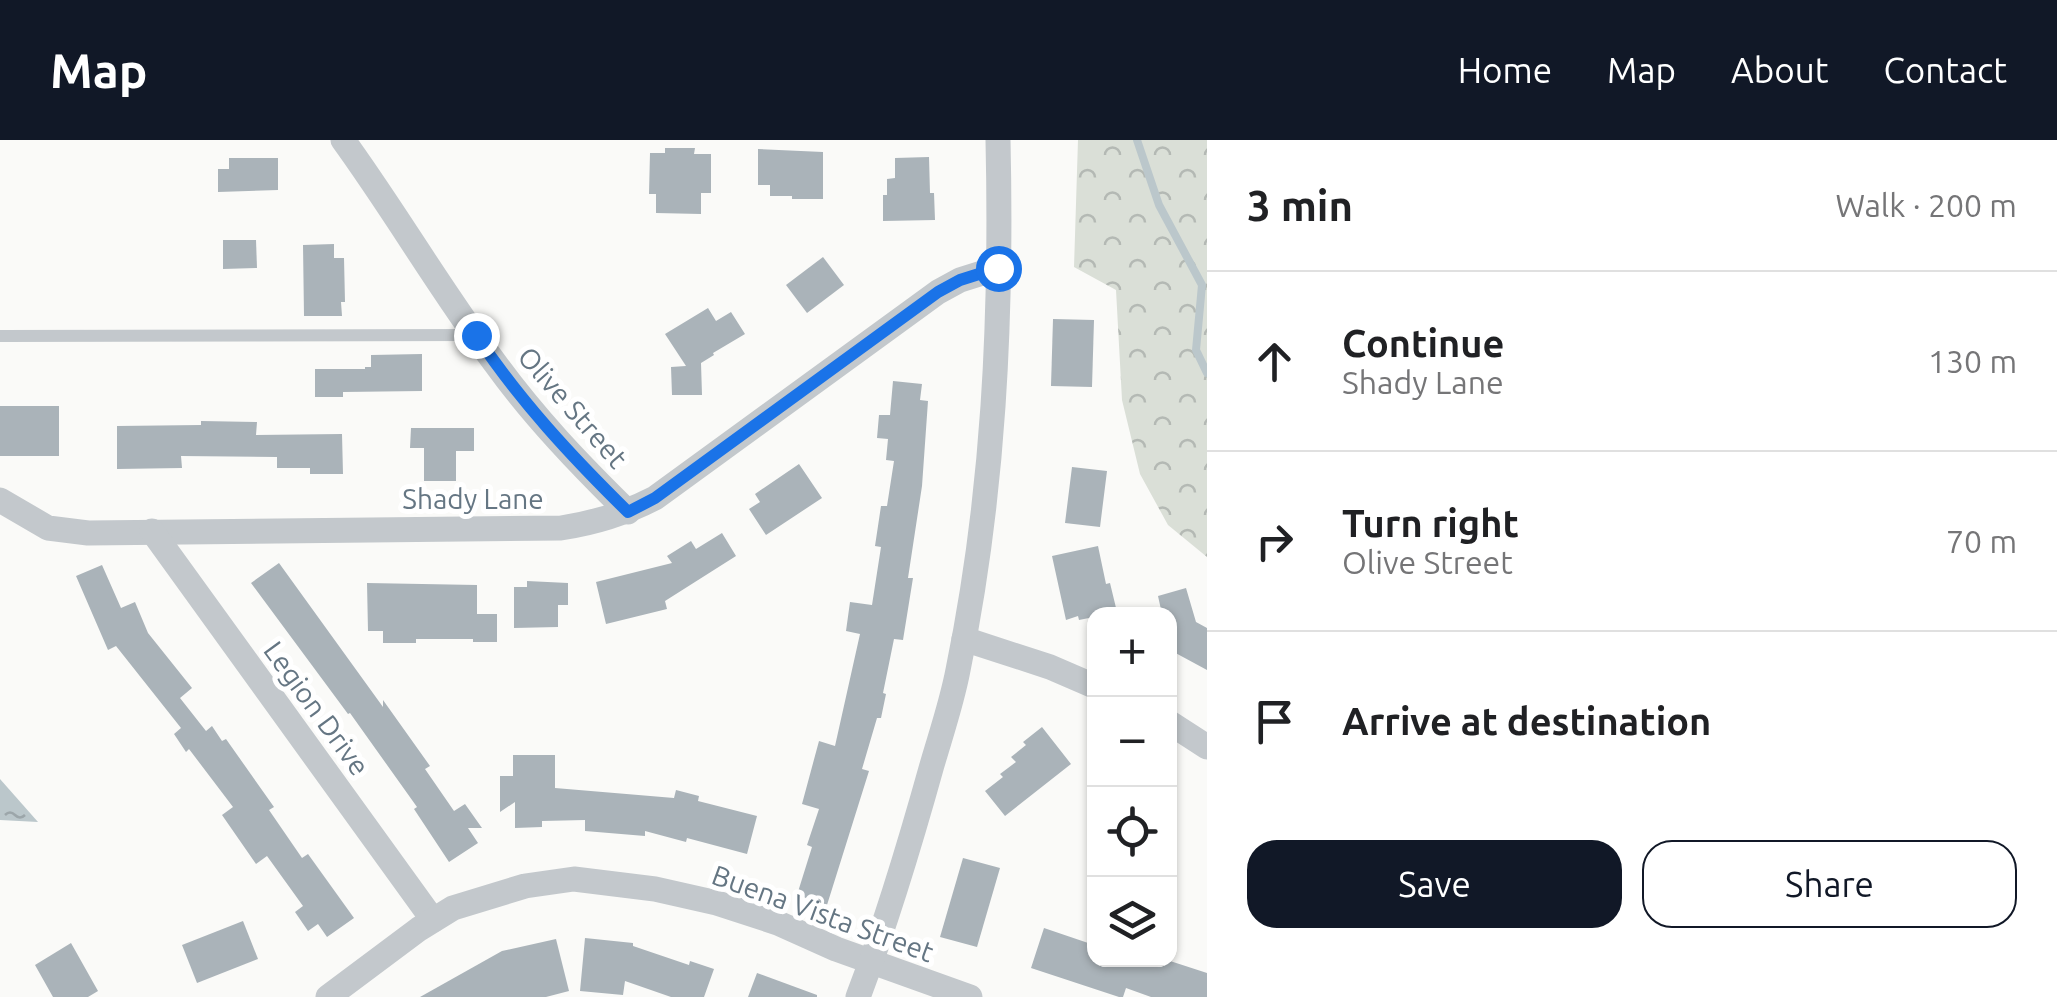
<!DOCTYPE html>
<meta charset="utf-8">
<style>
:root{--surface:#fff;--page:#f6f6f6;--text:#202124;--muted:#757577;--line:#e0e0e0;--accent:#111827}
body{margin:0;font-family:Ubuntu,sans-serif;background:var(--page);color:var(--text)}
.controls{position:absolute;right:30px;bottom:30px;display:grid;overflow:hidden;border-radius:20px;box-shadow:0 2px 8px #0004}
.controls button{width:90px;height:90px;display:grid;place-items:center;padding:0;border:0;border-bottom:2px solid var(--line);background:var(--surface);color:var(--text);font:50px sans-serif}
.stop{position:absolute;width:30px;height:30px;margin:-22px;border:8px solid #1a73e8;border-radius:50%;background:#fff}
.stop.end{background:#1a73e8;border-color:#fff;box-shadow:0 2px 10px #0008}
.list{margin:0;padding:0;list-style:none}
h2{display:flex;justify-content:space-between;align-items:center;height:130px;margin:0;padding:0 40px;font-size:42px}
h2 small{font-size:32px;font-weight:400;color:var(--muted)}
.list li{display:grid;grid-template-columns:65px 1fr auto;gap:30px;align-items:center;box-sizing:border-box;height:180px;padding:0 40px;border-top:2px solid var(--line)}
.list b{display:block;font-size:38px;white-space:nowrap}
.list p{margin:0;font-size:32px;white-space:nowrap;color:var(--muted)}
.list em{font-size:32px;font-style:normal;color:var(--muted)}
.actions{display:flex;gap:20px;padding:30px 40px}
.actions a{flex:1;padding:22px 0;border:2px solid var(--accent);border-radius:30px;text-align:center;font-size:35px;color:var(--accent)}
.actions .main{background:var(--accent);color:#fff}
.icon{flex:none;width:55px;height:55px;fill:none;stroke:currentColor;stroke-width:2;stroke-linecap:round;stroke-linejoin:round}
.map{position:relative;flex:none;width:1207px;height:857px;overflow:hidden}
header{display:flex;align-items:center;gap:60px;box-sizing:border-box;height:140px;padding:0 50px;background:var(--accent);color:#fff}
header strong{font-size:48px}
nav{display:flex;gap:55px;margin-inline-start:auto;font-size:35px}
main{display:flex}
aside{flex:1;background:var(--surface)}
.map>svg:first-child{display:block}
</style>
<header>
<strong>Map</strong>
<nav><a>Home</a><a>Map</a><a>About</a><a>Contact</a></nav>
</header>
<main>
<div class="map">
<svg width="1207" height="857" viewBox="0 0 1207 857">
<defs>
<pattern id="forest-crowns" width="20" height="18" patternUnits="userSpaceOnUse" patternTransform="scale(2.5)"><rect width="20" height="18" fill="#dadfd7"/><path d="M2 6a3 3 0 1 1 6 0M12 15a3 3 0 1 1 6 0" fill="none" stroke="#b4b9b4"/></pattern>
<pattern id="water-ripples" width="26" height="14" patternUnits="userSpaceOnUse" patternTransform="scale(2.5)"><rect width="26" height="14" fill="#bbc7cb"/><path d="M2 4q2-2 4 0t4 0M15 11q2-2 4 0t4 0" fill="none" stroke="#9ca6aa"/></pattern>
</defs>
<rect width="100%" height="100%" fill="#fafaf8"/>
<path fill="url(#forest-crowns)" d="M1078,0H1207V417L1168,385L1140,334L1122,260L1116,150L1074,127Z"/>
<path fill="url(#water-ripples)" d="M0,639L38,682L0,680Z"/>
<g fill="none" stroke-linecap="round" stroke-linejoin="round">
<path stroke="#bbc7cb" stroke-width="8" d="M1137,0L1159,65L1202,145L1196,210L1207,233"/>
</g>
<g fill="#aab3b9">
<path d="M665,8H695L694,14H711V53H701V74L656,73V54H649L650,13H665Z"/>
<path d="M758,9L823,12V59H792V56H770V45H758Z"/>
<path d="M929,17L930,53H934L935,80L883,81V55H887V39L895,38V18Z"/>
<path d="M229,18H278V50L218,52V29H229Z"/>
<path d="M223,100H256L257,128L223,129Z"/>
<path d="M334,104V118H344L345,162H341L342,176H304L303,105Z"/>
<path d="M823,117L844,145L807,173L786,145Z"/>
<path d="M708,168L716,181L731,172L745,194L713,213L714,215L701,223L702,255H672L671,227L686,226L665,194Z"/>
<path d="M1053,179L1094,180L1092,247L1051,246Z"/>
<path d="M422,214V251L343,252V257H315V229H365V227H371V215Z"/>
<path d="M893,241L922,244L920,260L928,261L922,346L908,438H913L903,500L894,499L883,553L886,554L881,578H877L862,629L869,631L827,765L797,755L812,707L807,705L819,669L802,664L819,601L835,606L860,494L846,491L850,462L872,465L881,407L875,406L881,366H887L894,321L886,320L888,299L877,298L879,275H890Z"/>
<rect x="0" y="266" width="59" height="50"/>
<path d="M201,281L257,282L256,295L342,294L343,334H310V328H277V317L181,316L182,328L117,329V286L201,285Z"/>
<path d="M411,288H474V311H456V341H424V308H410Z"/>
<path d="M799,324L822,358L766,395L749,369L760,362L755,354Z"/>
<path d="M1072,327L1107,331L1100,387L1065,383Z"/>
<path d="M722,393L736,416L665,461L667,469L606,484L596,442L672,423L667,416L691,401L696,409Z"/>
<path d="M1098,406L1106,444L1110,443L1117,472L1094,474V477L1079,480L1078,476L1066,480L1052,416Z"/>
<path d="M279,423L383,567V560L430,626L425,629L454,671L465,664L482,688H468L478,703L449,722L414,669L417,667L350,573L348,574L251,443Z"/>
<path d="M102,425L121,468L135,462L148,493L192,548L180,558L206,591L212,586L222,601L226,599L274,667L269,670L302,718L308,714L354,778L327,797L318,784L308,791L295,772L303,766L267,716L256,724L222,675L233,667L189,609L186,612L174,594L181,588L116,506L108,510L76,436Z"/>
<path d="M527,441L568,443V465H558V487L514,488V447H527Z"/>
<path d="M367,443L477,445V474H497V502H473V499H416V503H383V491H368Z"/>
<path d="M1186,448L1196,482L1207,488V530L1170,510V474H1162L1158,456Z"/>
<path d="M1042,587L1071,624L1005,676L985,651L1003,637L1000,634L1016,622L1011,617L1026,605L1023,602Z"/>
<path d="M513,615H555V648L674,658L676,650L699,656L698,661L757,676L747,714L687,698L686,702L645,691V696L585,691V680L542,681V687L515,688V662L500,672V636H513Z"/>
<path d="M963,718L1000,728L977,807L940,797Z"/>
<path d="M243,781L258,819L197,843L182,805Z"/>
<path d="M1044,788L1094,805V820H1167L1207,833V857H1151L1126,848L1123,857H1119L1031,828Z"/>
<path d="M585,798L633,803V806L689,825L690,821L714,829L704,857H671L625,841L623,855L580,851Z"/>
<path d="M556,799L569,851L546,857H420L502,811Z"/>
<path d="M71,803L98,851L88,857H53L35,825Z"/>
<path d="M757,833L817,855V857H748Z"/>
</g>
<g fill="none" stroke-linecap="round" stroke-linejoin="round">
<path stroke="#c3c8cc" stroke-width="12" d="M0,196L472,195"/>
<g stroke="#c3c8cc" stroke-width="25">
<path d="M343,0C396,73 441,151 495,223C534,277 580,325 628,372"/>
<path d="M0,360L48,388L88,393L561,388C595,383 624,374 655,358L938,152L960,140L998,128"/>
<path d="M152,391L433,780"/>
<path d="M964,499L1050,527L1094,546"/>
<path d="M1170,583L1207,607"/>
<path d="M328,857L419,789L453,768L525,746L574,739L655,749L717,763L778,783L836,809L970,857"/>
<path d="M858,857C887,781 910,704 932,625C941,594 952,562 958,530C994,355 1002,178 998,0"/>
</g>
</g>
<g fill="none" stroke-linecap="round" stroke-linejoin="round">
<path stroke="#1a73e8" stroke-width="12" d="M476,195C519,260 572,317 628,372L655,358L938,152L960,140L998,128"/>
</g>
<g text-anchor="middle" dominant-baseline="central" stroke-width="10" stroke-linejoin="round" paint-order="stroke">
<g font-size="28" fill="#657683" stroke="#fff">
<text transform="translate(573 267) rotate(49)">Olive Street</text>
<text x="473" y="358">Shady Lane</text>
<text transform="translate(317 568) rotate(54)">Legion Drive</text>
<text transform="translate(823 773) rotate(20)">Buena Vista Street</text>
</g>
</g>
</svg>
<div class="controls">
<button>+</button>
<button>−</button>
<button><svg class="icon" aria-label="locate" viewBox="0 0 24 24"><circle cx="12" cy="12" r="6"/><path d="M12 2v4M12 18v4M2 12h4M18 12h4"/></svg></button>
<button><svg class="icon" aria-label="layers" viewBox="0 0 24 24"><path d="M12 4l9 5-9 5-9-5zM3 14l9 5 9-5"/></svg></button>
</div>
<div class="stop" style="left:998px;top:128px"></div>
<div class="stop end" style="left:476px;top:195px"></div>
</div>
<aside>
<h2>3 min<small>Walk · 200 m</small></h2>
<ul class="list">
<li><svg class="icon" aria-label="ahead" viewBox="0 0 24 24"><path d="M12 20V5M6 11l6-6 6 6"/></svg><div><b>Continue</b><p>Shady Lane</p></div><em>130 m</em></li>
<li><svg class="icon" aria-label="right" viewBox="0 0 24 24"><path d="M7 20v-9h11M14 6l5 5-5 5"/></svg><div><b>Turn right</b><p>Olive Street</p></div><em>70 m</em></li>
<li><svg class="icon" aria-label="arrive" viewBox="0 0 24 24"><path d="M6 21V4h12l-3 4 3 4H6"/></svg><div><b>Arrive at destination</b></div></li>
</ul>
<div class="actions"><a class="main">Save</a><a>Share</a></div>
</aside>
</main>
